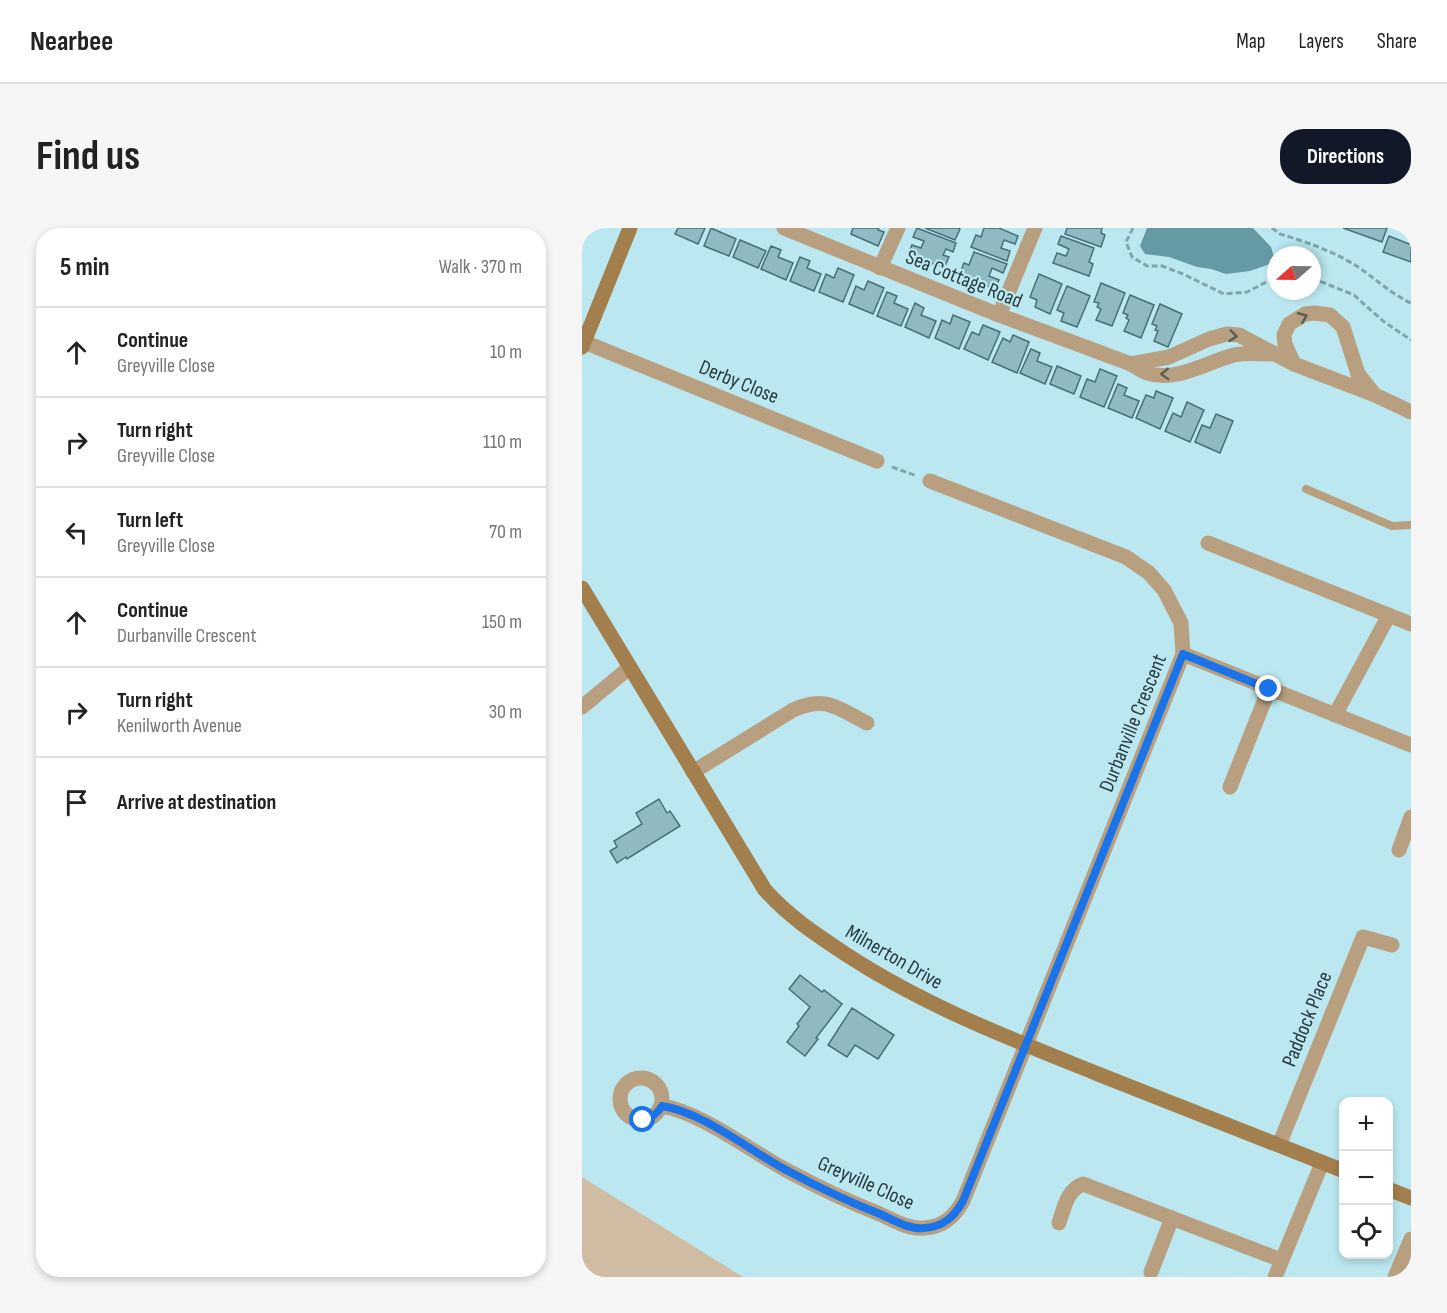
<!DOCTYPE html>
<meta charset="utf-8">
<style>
:root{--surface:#fff;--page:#f6f6f6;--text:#222;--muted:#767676;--line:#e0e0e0;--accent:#111827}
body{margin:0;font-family:"Sofia Sans Condensed",sans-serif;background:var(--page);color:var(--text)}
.controls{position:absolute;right:18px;bottom:18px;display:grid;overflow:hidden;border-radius:12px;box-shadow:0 3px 9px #0003}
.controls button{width:54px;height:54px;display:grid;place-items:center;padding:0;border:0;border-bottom:2px solid var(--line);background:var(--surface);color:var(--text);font:30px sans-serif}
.compass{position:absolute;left:685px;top:18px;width:54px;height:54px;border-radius:50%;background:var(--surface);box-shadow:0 3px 9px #0003;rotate:250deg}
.stop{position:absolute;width:18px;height:18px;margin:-14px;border:4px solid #1a73e8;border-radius:50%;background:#fff}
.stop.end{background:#1a73e8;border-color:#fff;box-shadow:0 2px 6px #0008}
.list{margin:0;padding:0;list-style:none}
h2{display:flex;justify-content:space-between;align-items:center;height:78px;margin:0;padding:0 24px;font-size:26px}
h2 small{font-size:20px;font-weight:400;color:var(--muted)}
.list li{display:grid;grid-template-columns:39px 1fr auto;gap:18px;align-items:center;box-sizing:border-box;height:90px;padding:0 24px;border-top:2px solid var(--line)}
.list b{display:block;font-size:22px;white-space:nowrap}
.list p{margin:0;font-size:20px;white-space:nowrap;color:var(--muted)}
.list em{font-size:20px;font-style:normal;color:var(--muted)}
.icon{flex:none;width:33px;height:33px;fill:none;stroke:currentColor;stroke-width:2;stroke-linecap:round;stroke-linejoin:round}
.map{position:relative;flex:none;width:829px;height:1049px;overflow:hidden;border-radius:24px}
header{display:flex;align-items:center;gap:36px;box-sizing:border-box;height:84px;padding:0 30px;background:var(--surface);border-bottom:2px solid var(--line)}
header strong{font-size:28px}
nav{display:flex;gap:33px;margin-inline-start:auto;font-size:21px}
.intro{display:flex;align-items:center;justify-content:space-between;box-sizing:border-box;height:144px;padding:0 36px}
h1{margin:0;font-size:42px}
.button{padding:15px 27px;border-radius:24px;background:var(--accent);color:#fff;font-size:21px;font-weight:700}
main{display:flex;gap:36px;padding:0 36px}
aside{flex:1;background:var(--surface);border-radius:24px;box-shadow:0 3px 9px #0003}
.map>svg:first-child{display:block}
</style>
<header>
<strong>Nearbee</strong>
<nav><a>Map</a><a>Layers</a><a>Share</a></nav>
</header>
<div class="intro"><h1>Find us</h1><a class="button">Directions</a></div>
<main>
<aside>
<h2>5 min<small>Walk · 370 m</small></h2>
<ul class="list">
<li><svg class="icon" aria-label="ahead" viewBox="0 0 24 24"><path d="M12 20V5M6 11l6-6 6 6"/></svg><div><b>Continue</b><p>Greyville Close</p></div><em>10 m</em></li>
<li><svg class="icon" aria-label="right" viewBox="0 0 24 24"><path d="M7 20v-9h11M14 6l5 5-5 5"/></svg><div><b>Turn right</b><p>Greyville Close</p></div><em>110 m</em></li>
<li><svg class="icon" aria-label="left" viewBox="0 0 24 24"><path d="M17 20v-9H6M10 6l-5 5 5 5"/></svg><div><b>Turn left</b><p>Greyville Close</p></div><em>70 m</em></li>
<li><svg class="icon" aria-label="ahead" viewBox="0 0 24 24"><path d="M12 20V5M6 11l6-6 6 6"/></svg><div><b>Continue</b><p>Durbanville Crescent</p></div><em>150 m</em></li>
<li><svg class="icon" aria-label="right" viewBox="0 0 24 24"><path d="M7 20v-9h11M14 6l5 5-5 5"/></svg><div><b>Turn right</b><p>Kenilworth Avenue</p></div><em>30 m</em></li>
<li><svg class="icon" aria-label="arrive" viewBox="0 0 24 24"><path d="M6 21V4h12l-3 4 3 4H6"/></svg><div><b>Arrive at destination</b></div></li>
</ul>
</aside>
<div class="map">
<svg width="829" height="1049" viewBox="0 0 829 1049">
<rect width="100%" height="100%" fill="#bbe8f0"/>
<path fill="#cfbca3" d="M0,949L161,1049H0Z"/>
<path fill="#659aa4" d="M565,0H671L689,19L692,29L688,36L668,43L644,46L629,41L615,39L587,29L563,26L558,18Z"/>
<g fill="#8fbac2" stroke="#467077" stroke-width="1.5">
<path d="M96,0H123L116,16L93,6Z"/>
<path d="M129,0L154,11L147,28L122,18Z"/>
<path d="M271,0H297L296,2L302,4L296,18L269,6Z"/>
<path d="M335,0L374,15L371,24L364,21L361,27L367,29L362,40L326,26L330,17L339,20L342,13L331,9Z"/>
<path d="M343,0H376L378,1L373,12Z"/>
<path d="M402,0H417L436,8L433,16L422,12L419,20L428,23L425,33L389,19L394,7L399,9Z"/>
<path d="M485,0H520L519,5L523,7L519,19L483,6Z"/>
<path d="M761,0H805L800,14Z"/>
<path d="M479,8L512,20L507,34L511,36L507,48L471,35L475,25L484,28L487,21L476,16Z"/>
<path d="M807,8L827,16L829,12V34L801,24Z"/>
<path d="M158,12L184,23L176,40L151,29Z"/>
<path d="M189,18L199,22L196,29L211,35L204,52L179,41Z"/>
<path d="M392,24L425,36L421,45L410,40L407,48L417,52L413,61L377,47L382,35L387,37Z"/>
<path d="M218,29L228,33L225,40L239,46L232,63L208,53Z"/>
<path d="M256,40L272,47L261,74L237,64L244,46L252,50Z"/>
<path d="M457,46L480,56L468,86L453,79L455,72L448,69Z"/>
<path d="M286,53L302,60L291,86L267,76L274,58L282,62Z"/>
<path d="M519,55L543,65L530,98L514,92L519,81L515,79L517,75L512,74Z"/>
<path d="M485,58L508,68L495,99L479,93L482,85L475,82Z"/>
<path d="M305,64L315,68L312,75L326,81L319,98L295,88Z"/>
<path d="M548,67L572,77L559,110L542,103L547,92L544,90L546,87L541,85Z"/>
<path d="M333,75L342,80L339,87L354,93L347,110L323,99Z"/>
<path d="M578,76L600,86L586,119L572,113L576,103L573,102L575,98L570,96Z"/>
<path d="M371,87L388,94L377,121L353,110L360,92L368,96Z"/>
<path d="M401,97L418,104L406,132L382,121L390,104L397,107Z"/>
<path d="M431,107L447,114L435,145L410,134L421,110L428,114Z"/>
<path d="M449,121L458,125L455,133L470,139L463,156L438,145Z"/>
<path d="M475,138L499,148L492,166L468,156Z"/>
<path d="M518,141L535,148L522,179L498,169L505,151L513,154Z"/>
<path d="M536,156L545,160L542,167L557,173L550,190L526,180Z"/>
<path d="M574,163L591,170L578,201L554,190L564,167L572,170Z"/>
<path d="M605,174L622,182L608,214L583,203L591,185L599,189Z"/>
<path d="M634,186L651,193L638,225L613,214L620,197L628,200Z"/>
<path d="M77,571L85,585L88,583L98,598L45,631L44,629L35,635L28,623L35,619L32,613L60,596L54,585Z"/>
<path d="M218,747L240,764L242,762L260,776L234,810L236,811L223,828L205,814L217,798L215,796L228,779L207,761Z"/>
<path d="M270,780L312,807L296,831L273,817L265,829L246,817Z"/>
</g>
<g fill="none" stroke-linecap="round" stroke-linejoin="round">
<g stroke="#81a4aa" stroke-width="3" stroke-dasharray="6 3" stroke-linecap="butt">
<path d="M551,0L544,14L550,29L565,38H580L601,46L642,66L665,64L694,49"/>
<path d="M690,0L698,6C725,14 756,25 779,41C796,53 811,67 829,75"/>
<path d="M730,50L772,67L801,93L829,112"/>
<path d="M310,239L335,248"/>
</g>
<path stroke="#b89f7f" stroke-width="8" d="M724,261L810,298L829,297"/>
<g stroke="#b89f7f" stroke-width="15">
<path d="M202,0L417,87L549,136C554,139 560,143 565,145C594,155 625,134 652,127C665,124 677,126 690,126"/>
<path d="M298,40L316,0"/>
<path d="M417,87L453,0"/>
<path d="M2,114L295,233"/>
<path d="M549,136L587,129L627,111L645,106L657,107L712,136L793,167L829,184"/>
<path d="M712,136L703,116L702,107L707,96L723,86L732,85L748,87L761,99L776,146L792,166"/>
<path d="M626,315L829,396"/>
<path d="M601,426L829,517"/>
<path d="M0,479L47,440"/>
<path d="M753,487L807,387"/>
<path d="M111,544L211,482C244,467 255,480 285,495"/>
<path d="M648,559L687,461"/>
<path d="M817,622L829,589"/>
<circle cx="59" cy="871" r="21"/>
<path d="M80,878C121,885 168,923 206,943C236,959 267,974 298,986C311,992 328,1002 342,1000C361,999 372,989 381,973L601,426L599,395L582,362L567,345L544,329L348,253"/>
<path d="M697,917L781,709L810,717"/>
<path d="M477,995C482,980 485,962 501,956L699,1032"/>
<path d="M569,1044L590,990"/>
<path d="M693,1049L740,935"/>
<path d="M813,1049L829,1011"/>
</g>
<g stroke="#a47f4e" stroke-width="15">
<path d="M0,119L48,0"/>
<path d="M0,360L183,662C207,689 235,707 265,727C343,778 429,811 516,846C598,878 679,911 762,943"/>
<path d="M806,961L829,970"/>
</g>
</g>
<defs><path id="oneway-chevron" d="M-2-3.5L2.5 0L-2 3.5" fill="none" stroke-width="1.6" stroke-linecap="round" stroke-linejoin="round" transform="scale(1.5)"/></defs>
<g stroke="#5a5d55">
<use href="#oneway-chevron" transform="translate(721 89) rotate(-22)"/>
<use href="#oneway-chevron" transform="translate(651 108) rotate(6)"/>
<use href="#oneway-chevron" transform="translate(583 146) rotate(178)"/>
</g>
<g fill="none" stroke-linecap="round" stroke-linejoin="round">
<path stroke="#1a73e8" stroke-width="8" d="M61,892C70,890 75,886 80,878C121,884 168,923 206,943C236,959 267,974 298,986C311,992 328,1002 342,1000C361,999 372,989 381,973L601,426L687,461"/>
</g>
<g text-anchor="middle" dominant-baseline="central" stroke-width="4.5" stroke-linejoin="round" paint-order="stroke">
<g font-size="21" fill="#283a3e" stroke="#bbe8f0">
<text transform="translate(382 51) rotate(22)">Sea Cottage Road</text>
<text transform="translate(157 154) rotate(22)">Derby Close</text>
<text transform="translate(551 495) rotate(-68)">Durbanville Crescent</text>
<text transform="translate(312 729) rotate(30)">Milnerton Drive</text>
<text transform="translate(725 791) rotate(-68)">Paddock Place</text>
<text transform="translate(284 955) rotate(24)">Greyville Close</text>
</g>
</g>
</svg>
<div class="controls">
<button>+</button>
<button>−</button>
<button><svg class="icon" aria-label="locate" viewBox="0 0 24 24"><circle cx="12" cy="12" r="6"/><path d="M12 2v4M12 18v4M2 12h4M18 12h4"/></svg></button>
</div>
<svg class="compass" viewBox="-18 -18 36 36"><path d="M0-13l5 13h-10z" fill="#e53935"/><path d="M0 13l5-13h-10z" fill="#767676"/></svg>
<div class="stop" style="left:61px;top:892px"></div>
<div class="stop end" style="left:687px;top:461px"></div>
</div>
</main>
